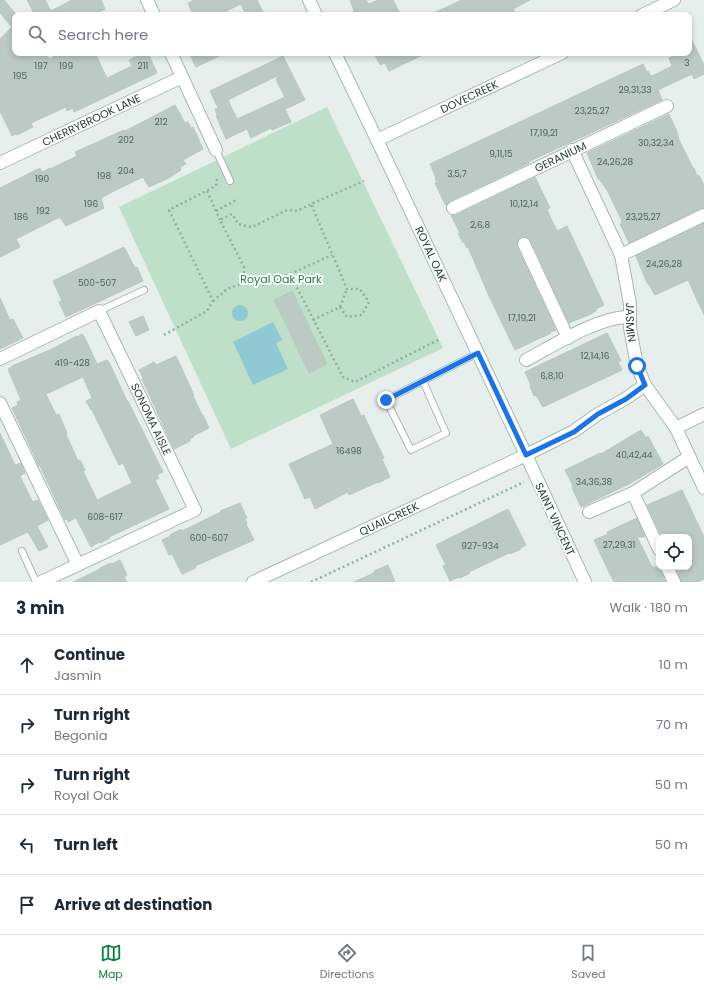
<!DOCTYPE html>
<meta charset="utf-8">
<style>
:root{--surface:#fff;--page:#f6f6f7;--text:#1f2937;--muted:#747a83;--line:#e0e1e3;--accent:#0b8043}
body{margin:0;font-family:Poppins,sans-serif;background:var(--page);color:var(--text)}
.controls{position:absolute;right:12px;bottom:12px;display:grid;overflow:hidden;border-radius:8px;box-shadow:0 2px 6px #0003}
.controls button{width:36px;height:36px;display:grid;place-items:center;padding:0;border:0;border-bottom:1px solid var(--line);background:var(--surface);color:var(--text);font:20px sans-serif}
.stop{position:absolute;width:12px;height:12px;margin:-9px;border:3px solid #1a73e8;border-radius:50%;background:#fff}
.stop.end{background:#1a73e8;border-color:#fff;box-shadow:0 1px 4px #0008}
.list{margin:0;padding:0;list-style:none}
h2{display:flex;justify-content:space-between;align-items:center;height:52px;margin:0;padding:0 16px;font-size:17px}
h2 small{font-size:13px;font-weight:400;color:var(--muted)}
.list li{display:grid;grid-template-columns:26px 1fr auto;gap:12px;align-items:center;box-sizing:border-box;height:60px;padding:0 16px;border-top:1px solid var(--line)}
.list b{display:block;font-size:15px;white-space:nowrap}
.list p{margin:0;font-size:13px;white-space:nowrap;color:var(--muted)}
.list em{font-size:13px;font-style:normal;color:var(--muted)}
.icon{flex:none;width:22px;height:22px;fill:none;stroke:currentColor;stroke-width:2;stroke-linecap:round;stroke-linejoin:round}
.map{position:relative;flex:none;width:704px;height:582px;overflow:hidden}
.search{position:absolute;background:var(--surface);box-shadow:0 2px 6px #0003;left:12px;right:12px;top:12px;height:44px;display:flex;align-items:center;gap:10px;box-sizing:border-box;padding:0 14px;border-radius:8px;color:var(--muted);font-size:15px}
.sheet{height:352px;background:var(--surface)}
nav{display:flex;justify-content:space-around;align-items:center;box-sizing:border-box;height:56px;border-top:1px solid var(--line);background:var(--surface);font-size:11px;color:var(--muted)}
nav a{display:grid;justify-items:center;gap:2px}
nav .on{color:var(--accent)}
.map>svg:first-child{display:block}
</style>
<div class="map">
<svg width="704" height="582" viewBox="0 0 704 582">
<rect width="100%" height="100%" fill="#e6efeb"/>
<path fill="#bfe0c8" d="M327,107L443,348L231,449L119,207Z"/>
<g fill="#8ec9d4">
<circle cx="240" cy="313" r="8"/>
<path d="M273,322L282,340L276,343L288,369L253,385L233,342Z"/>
</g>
<g fill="#bbcac4" stroke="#b8c9c2" fill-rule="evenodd">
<path d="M0,0H4L15,13V53H46L49,59L61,53H95L107,78L132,66L129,60L143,53H148L157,73L74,112L73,108L67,111L66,107L55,112L31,123L33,127L17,135L16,134L12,136L0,111V39L12,27L0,13Z"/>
<path d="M27,0H45L51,11L72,0H101L105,9L94,15H35Z"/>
<path d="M194,0H257L263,12L256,15H246L241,4L218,15H193L188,3Z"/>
<path d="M350,0H366L369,4L378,0H393L401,15H347L354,11Z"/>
<path d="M462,0H530L513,9L516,15H429Z"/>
<path d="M689,34L704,65V74L694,79L692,74L658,90L662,100L528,162L529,163L450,201L446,205L444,202L435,183L437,182L435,179L436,178L430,164L643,64L647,72L648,71L651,76H652L672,66L669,58L679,53H689Z"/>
<path d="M189,53H226L196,67Z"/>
<path d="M374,53H427L389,71L385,63L380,65Z"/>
<path d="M283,56L305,100L285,109L291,122L272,130L271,128L251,138L247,129L226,139L216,116L217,115L215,109L218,108L210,91ZM275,77H278L276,80L285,97L237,119L228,100Z"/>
<path d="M175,105L185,123L188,122L191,128L193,127L203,149L183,160L186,164L180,167L181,170L167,179L149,187L143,177L114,191L101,198L104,208L66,226L60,217L16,239L20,247L0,257V188L40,168L42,172L50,168V169L77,156L75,152L124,130L125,131Z"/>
<path d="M669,114L677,132L679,140L693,168H694L697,176L699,175L704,185V208L629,243L620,224L622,223L621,219L607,190L599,179H598L587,153Z"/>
<path d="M535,177L550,208L547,210L557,231L567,226L604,305L596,309L597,310L591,314L569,323L531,241L525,237H520L517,243V247L556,330L550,332L551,333L515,350L489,296L468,247L467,248L464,242L463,243L458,233H460L451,215H456Z"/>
<path d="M704,223V315L688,280L655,295L648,283H647L636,256Z"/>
<path d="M124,247L135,268L137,267L143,281L66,317L59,302L62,301L53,281Z"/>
<path d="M292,291L327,364L309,373L274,300Z"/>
<path d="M0,298L10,320L13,319L23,338L0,349Z"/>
<path d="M143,316L149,330L136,336L129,322Z"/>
<path d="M607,333L621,361L618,362L622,370L543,407L536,395L534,396L530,386L531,385L525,372Z"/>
<path d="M82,334L84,336L97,364L107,360L109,362L127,401H128L163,472L157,475L159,478L155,480L169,509L109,537L110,538L100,543L99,542L91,547L76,518L68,522L67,519L65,520L40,466H38L35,457L12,408L18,405L17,402L21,400L8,369L12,367V366L52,349L77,336V337ZM83,377L92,398L86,401L91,410H92L119,465L123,463L132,483L97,500L83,471L85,470L80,460L78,461L66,434L67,433L59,414L56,415L46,394Z"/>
<path d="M176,356L194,395L193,396L202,415H203L209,428L193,436L194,437L190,439V441L174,449L142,379L143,378L139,370L154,362L156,365Z"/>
<path d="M353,399L361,416L364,415L372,433L384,458L382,459L390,477L378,483V482L349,495L348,492L315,509L310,497L305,499L289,464L333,444L320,415Z"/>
<path d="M641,430L646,438L648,436L663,464L629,484L581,507L572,488H573L572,484L565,470L600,453L601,454Z"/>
<path d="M0,433L15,465L21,463L25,473L20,476L30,497L33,502L38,500L48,520L37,526L48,547L39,551L28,532L0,545Z"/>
<path d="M682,490L704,537V579L698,582H681L675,567H689V537H662L647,505Z"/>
<path d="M240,503L247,518L245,519L247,523L246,524L254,540L195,566L196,568L182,574L172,554L169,555L162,540L171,536L170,535L181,529L182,531L221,512L220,511Z"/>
<path d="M508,509L526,545L520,548L521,549L510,554L509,553L469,572L470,573L460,578L459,577L450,581L443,566L446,565L436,545Z"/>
<path d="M637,518L645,537H637L652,567H660L666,582H614L607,568L594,540L608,534L607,532Z"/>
<path d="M120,560L127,575L124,577L127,582H73L100,569V568L111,563L112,564Z"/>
<path d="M388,565L395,582H354L374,573V571Z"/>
</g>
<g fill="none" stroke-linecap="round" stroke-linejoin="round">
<defs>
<g id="lane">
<path d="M216,150L230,181"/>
<path d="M99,311L144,290"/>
<path d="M423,381L446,433L411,450L386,400C417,384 447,369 478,353"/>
<path d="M22,551L36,582"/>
</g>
<g id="street">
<path d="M147,0L154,15"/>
<path d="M171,53L216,150"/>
<path id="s1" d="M572,150L621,255L630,304V328L637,366L645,385L676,428L704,488"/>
<path id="s2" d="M0,163L182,77"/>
<path id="s3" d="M453,208L667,106"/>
<path d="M524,244L568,338"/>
<path d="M621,255L704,215"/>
<path id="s4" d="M0,359L99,311L195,510L41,582"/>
<path d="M526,360C554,345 600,316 630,317"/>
<path d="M0,403L78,565"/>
<path d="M676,428L704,414"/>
<path d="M633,493L659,549"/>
<path d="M589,512L633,493L689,457"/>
<path d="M667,567L674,582"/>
<path d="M585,582L526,455L574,431L598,414L625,399L645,385"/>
</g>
<g id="secondary">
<path d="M309,0L316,15"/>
<path d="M642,15L674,0"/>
<path id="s5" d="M377,140L562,53"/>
<path id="s6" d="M253,582L526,455L377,140L335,53"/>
</g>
</defs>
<use href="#lane" stroke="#a8b8b2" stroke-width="8"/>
<use href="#street" stroke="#a8b8b2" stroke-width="14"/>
<use href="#secondary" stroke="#a4bbb3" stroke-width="14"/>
<g stroke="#86b3a5" stroke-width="2.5" stroke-dasharray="2 3" stroke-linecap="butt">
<path d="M207,191L220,220"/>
<path d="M216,211L236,200"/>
<path d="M290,274L332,255"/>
<path d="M244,283V267L220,220L232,214L238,224L252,227L287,210L297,211L311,204"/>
<path d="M213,301L227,289L244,283L266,285L290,274L343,377L355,382L440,339"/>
<path d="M340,307L347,289"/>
<path d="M313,320L340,307L347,317L362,315L369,302L360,289H347L311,204L364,181"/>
<path d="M164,335L207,311L213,301L169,210L216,186L217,179"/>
<path d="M311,582L524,482"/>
</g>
<use href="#lane" stroke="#fff" stroke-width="6"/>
<use href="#street" stroke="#fff" stroke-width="12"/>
<use href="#secondary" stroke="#fff" stroke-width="12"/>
</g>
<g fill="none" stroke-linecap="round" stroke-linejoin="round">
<path stroke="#1a73e8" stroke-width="5" d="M386,400L478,353L526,455L574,432L598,414L626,399L645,385L637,366"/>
</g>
<g text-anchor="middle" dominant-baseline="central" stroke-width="4" stroke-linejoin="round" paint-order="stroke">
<g font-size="9" fill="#4a645c">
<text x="687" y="63">3</text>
<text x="41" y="66">197</text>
<text x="66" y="66">199</text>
<text x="143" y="66">211</text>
<text x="20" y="76">195</text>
<text x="635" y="90">29,31,33</text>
<text x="592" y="111">23,25,27</text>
<text x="161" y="122">212</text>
<text x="544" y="133">17,19,21</text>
<text x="126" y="140">202</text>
<text x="656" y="143">30,32,34</text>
<text x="501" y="154">9,11,15</text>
<text x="615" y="162">24,26,28</text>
<text x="126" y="171">204</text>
<text x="457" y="174">3,5,7</text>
<text x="104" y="176">198</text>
<text x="42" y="179">190</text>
<text x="91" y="204">196</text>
<text x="524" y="204">10,12,14</text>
<text x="43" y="211">192</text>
<text x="21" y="217">186</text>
<text x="643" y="217">23,25,27</text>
<text x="480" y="225">2,6,8</text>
<text x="664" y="264">24,26,28</text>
<text x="97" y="283">500-507</text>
<text x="522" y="318">17,19,21</text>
<text x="595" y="356">12,14,16</text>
<text x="72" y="363">419-428</text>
<text x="552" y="376">6,8,10</text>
<text x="349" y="451">16498</text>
<text x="634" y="455">40,42,44</text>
<text x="594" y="482">34,36,38</text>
<text x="105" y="517">608-617</text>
<text x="209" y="538">600-607</text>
<text x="619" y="545">27,29,31</text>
<text x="480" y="546">927-934</text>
</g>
<g font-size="11" fill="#24423a" stroke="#f7fbf9">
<text stroke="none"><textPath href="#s5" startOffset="102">DOVECREEK</textPath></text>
<text stroke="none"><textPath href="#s2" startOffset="101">CHERRYBROOK LANE</textPath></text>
<text stroke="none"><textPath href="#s3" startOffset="119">GERANIUM</textPath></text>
<text transform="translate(431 254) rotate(65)">ROYAL OAK</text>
<text stroke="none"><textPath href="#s1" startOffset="184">JASMIN</textPath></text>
<text stroke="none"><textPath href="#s4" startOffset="230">SONOMA AISLE</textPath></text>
<text stroke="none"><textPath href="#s6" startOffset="150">QUAILCREEK</textPath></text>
<text transform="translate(555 519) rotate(65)">SAINT VINCENT</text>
</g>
<g font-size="11" fill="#2d7a4b" stroke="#f7fbf9">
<text x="281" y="279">Royal Oak Park</text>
</g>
</g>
</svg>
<div class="controls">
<button><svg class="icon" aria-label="locate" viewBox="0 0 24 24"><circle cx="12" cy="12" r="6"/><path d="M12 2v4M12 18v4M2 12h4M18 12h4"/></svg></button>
</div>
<div class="stop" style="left:637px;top:366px"></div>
<div class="stop end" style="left:386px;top:400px"></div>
<div class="search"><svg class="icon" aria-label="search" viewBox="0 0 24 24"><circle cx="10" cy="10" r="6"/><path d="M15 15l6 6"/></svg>Search here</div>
</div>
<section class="sheet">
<h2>3 min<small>Walk · 180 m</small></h2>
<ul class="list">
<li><svg class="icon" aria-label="ahead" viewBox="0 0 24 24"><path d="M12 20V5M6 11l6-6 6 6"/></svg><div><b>Continue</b><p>Jasmin</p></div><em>10 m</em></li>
<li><svg class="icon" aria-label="right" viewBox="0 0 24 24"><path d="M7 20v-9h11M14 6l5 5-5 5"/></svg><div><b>Turn right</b><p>Begonia</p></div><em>70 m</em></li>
<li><svg class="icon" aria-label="right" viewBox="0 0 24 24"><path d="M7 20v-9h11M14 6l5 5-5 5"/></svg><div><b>Turn right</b><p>Royal Oak</p></div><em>50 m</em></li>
<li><svg class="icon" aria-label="left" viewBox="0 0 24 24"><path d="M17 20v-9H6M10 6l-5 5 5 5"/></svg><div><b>Turn left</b></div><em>50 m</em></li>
<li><svg class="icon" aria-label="arrive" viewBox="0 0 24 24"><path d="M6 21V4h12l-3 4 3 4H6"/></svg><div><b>Arrive at destination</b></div></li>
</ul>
</section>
<nav>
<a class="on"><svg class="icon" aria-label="map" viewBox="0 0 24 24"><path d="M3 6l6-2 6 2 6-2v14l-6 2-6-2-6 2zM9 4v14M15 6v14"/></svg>Map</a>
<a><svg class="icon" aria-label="directions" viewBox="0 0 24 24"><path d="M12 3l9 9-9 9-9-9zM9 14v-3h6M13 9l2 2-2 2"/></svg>Directions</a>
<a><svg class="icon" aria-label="saved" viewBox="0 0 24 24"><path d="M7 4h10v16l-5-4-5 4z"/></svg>Saved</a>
</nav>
